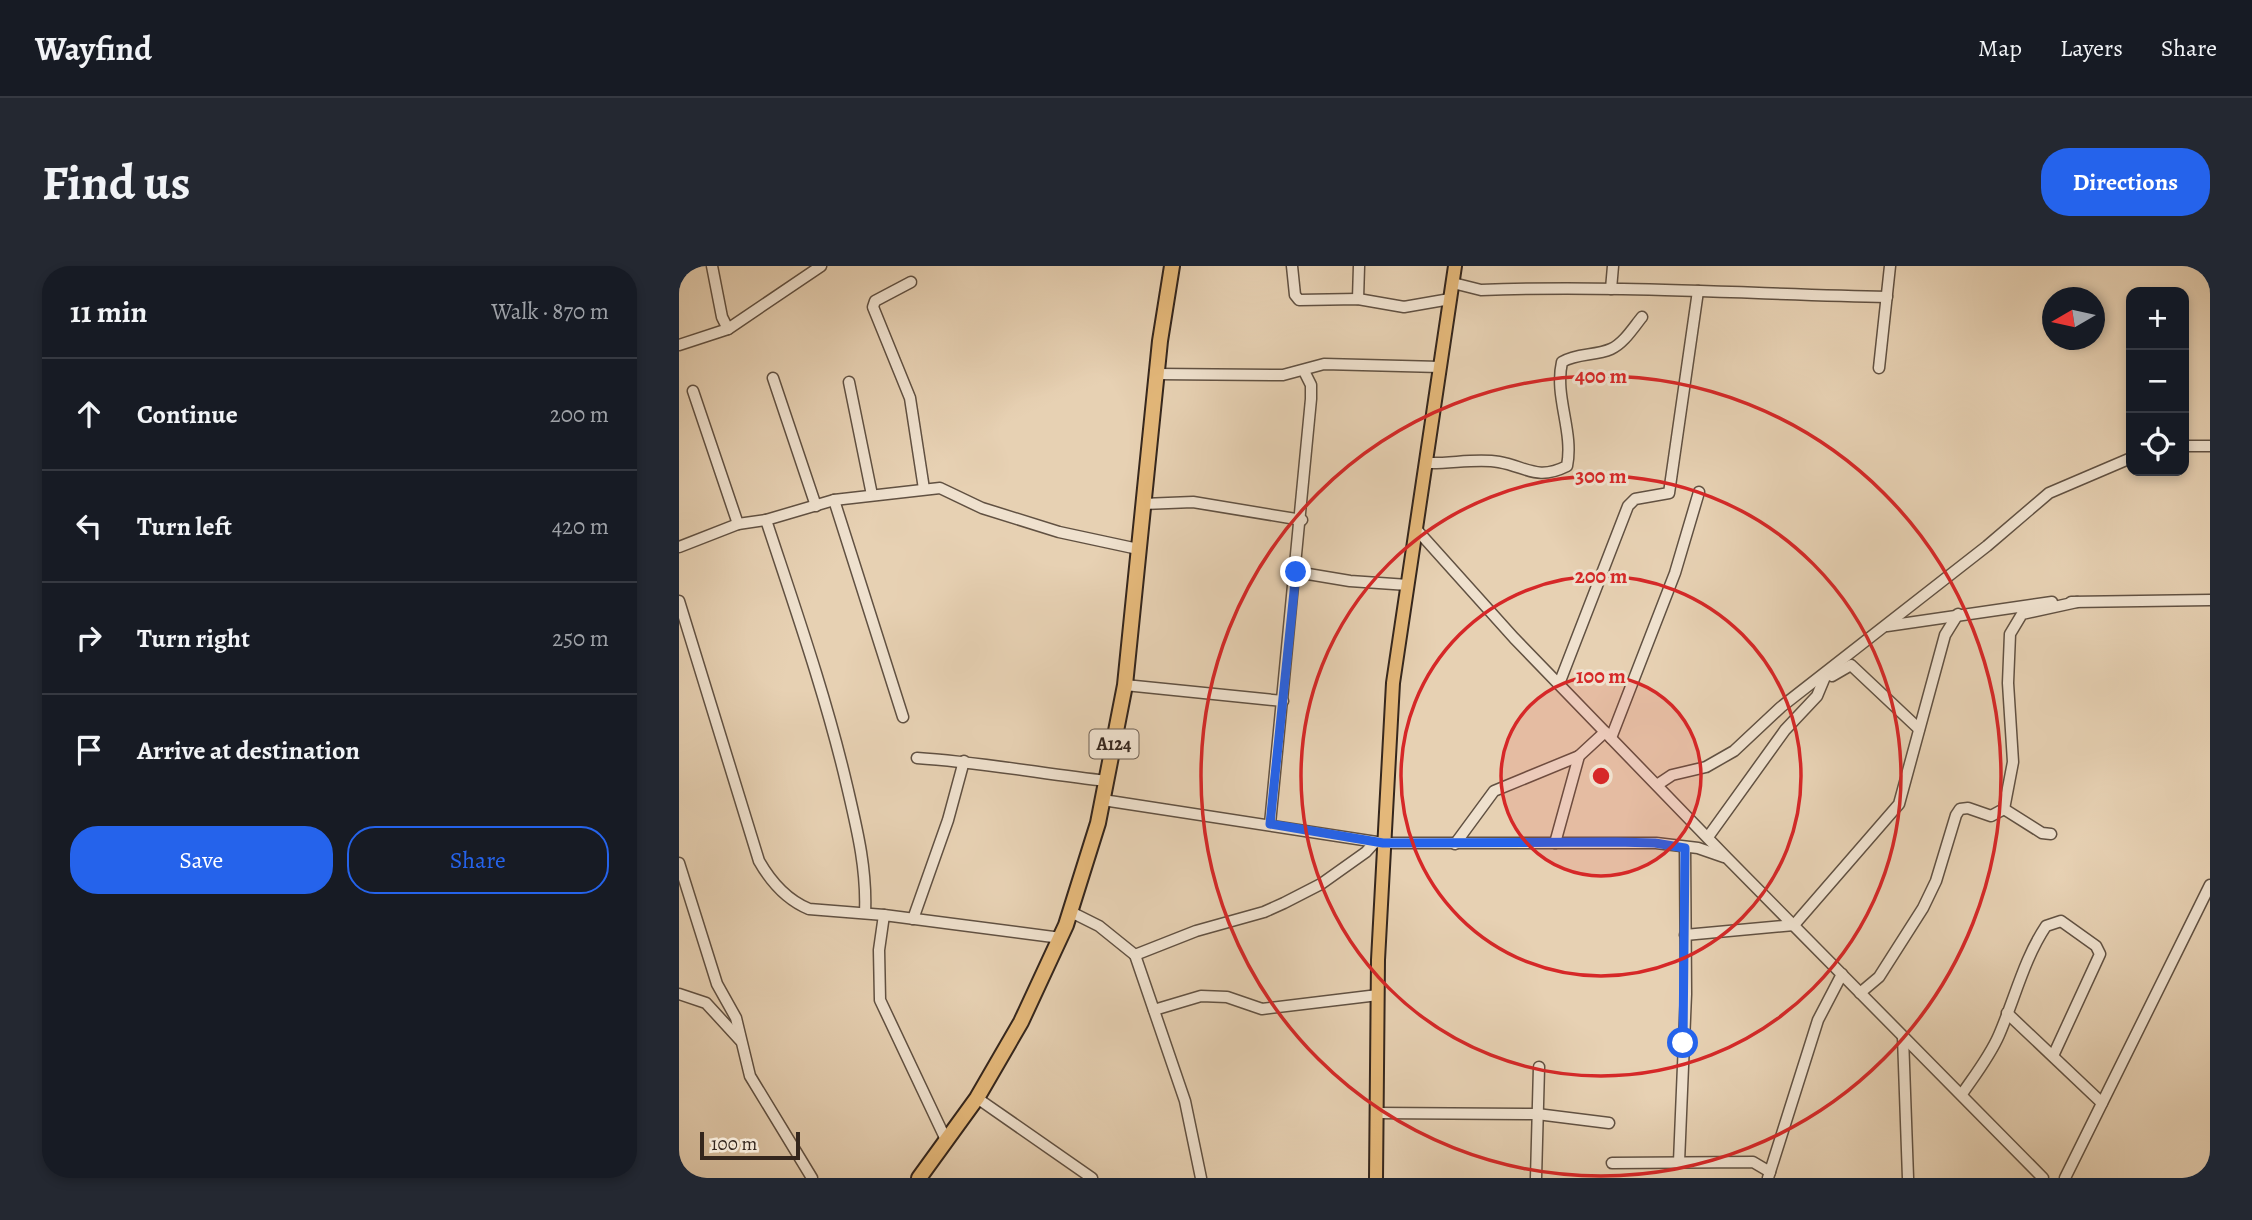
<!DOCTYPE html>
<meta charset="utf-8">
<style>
:root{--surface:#171b24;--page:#242831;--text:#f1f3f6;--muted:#9ea1a6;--line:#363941;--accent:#2563eb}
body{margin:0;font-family:Alegreya,serif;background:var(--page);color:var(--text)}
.controls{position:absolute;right:21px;top:21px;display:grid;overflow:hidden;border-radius:14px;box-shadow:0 4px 10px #0003}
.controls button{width:63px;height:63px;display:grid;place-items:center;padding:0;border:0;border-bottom:2px solid var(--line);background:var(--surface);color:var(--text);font:35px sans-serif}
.compass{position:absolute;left:1363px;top:21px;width:63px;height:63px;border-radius:50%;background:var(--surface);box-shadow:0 4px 10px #0003;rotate:261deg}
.scale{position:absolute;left:21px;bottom:18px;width:100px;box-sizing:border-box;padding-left:7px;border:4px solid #34261d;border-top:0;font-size:19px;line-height:24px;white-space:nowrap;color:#34261d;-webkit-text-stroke:5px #efe1ce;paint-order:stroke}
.stop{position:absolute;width:21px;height:21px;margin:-16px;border:5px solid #2563eb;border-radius:50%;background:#fff}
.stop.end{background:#2563eb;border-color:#fff;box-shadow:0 2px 7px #0008}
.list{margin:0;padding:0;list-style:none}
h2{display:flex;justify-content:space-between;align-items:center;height:91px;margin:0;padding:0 28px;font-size:30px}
h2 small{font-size:23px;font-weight:400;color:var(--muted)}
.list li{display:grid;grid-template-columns:46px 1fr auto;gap:21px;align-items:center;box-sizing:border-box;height:112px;padding:0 28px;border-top:2px solid var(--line)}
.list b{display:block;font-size:26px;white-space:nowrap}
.list em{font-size:23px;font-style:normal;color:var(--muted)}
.actions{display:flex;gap:14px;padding:21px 28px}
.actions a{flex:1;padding:16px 0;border:2px solid var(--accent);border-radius:28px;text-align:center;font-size:24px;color:var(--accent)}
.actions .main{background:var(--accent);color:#fff}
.icon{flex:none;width:38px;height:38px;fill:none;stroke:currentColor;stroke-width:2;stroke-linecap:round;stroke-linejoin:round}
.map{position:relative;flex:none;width:1531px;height:912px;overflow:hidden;border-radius:28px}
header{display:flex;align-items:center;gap:42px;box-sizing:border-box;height:98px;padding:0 35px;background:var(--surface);border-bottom:2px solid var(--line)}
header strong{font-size:33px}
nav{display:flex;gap:38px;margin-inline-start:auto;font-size:24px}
.intro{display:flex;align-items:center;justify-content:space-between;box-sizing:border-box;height:168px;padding:0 42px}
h1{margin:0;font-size:49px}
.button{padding:18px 32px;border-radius:28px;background:var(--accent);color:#fff;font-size:24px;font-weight:700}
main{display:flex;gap:42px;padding:0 42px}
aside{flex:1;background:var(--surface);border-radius:28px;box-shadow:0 4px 10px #0003}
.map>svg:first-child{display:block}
</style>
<header>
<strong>Wayfind</strong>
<nav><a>Map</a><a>Layers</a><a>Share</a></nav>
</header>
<div class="intro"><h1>Find us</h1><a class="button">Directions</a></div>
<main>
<aside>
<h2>11 min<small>Walk · 870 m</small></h2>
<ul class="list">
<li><svg class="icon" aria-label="ahead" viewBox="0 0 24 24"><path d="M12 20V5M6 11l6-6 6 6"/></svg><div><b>Continue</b></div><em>200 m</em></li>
<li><svg class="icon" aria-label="left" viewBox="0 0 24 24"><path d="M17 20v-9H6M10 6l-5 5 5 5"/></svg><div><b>Turn left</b></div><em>420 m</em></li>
<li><svg class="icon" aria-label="right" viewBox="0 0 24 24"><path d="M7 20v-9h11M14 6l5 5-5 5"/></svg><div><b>Turn right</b></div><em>250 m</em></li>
<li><svg class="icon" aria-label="arrive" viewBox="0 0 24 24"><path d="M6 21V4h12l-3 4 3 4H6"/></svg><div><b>Arrive at destination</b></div></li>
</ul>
<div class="actions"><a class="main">Save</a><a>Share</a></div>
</aside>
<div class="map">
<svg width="1531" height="912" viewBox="0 0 1531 912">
<rect width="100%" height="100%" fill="#e7d1b3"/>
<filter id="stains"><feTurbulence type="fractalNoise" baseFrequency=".00286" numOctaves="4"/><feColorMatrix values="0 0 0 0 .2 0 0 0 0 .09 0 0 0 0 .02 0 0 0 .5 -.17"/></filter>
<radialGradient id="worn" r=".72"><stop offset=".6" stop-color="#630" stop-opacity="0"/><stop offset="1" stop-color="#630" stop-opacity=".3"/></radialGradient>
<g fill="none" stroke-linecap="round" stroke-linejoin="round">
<defs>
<g id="minor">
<path d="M33,0L43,51L49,63"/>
<path d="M613,0L616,29L620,34L679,33L725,41L771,33"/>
<path d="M232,16L196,35L194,41L231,132L245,223"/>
<path d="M774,17L802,24C938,19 1072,28 1208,31"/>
<path d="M932,23L934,0"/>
<path d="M679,33L680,0"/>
<path d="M0,79L49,63L142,0"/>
<path d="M1200,102L1211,0"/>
<path d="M478,108L604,109L645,98L761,101"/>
<path d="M94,112L137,240"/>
<path d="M170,116L193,229"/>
<path d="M14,125L59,258"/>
<path d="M1505,180H1531"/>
<path d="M748,197C771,198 798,192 820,196C848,201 858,215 888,200C895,165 875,131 883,96C898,87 916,90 932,83C945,77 954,62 963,51"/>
<path d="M155,234L224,451"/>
<path d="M464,238L514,236L623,254"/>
<path d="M738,264L835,372L1048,592L1364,912"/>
<path d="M0,281L59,258L87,254"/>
<path d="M617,306L671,315L729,319"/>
<path d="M0,335L80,595C92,616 108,634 130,643L205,649"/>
<path d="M1392,336L1531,334"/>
<path d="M1208,360L1373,336"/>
<path d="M1153,410L1172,399L1240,463"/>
<path d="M880,418L949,240L956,233L990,227L1019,25"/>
<path d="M446,419L604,435"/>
<path d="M932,472L996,307L1020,226"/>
<path d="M238,492C301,496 365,508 428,515"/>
<path d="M978,519L993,509L1027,501L1055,485L1102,441L1308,280L1370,227L1452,192"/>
<path d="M424,534L704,577H977L1019,582L1045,591"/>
<path d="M1325,543L1363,567L1372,568"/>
<path d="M591,558L632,133V119L625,105"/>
<path d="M1029,571L1106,464L1138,430L1148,406"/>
<path d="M876,577L900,490L926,466"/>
<path d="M776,578L815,525L900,490"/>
<path d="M0,597L38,718L57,752L71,810L133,912"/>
<path d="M392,646L420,660L456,689L517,665L585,646L605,637L642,618L687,586L696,576"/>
<path d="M186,647C188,603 178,563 168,520C147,430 116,342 87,254L155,234L261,222L303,242L380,266L459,283"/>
<path d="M234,653L269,554L285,495"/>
<path d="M1006,669L1115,659L1220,538L1266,369L1279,348"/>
<path d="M456,689L506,835L522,912"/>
<path d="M1181,727L1200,711L1244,642L1257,615L1277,549L1281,543L1289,542L1312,550L1325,543L1334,496L1329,417L1331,368L1343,348L1398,336"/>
<path d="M0,728L27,737L61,774"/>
<path d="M475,744L522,730L548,731L583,743L699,729"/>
<path d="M1328,747L1423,837"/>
<path d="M1224,771L1229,912"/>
<path d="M1283,828C1296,809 1311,790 1320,769C1336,732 1345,693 1367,660L1382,655L1417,680L1421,688L1374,790"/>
<path d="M298,832L413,912"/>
<path d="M697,847L858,848L930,857"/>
<path d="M268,876L201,734L200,684L205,649L382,672"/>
<path d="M1000,896L1007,728L1006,582"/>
<path d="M933,897L1074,896L1091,906"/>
<path d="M857,912L860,801"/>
<path d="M1089,912L1139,754L1163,708"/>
<path d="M1386,912L1531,619"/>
</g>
<path id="major" d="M697,912L699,694L714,417L776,0"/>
<path id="highway" d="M240,912L298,832L342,756L387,659L419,557L446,419L481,75L493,0"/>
</defs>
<use href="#minor" stroke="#615142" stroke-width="13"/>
<use href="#major" stroke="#34261d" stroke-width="16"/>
<use href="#highway" stroke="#34261d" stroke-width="18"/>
<use href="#minor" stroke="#efe1ce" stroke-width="10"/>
<use href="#major" stroke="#e4b87a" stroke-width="12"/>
<use href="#highway" stroke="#e4b87a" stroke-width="14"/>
</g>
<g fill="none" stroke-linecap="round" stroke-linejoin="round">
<path stroke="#2563eb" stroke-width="9" d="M617,306L591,558L704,577L937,576L976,577L1006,582L1004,777"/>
</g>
<circle cx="922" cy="510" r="100" fill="#d62828" fill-opacity=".12"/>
<g fill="none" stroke="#d62828" stroke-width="3.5">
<circle cx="922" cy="510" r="100"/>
<circle cx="922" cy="510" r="200"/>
<circle cx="922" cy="510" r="300"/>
<circle cx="922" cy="510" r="400"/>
</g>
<g text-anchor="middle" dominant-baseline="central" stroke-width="6" stroke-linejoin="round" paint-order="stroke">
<rect fill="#efe1ce" stroke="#6c5e52" stroke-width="2" x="410.5" y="463.5" width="49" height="29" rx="5"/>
<g font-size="18" font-weight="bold" fill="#34261d">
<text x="435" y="478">A124</text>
</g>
</g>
<circle cx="922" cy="510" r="10" fill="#d62828" stroke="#efe1ce" stroke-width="3.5"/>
<g font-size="21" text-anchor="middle" font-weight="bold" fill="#d62828" stroke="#efe1ce" stroke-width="6" stroke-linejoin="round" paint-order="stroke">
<text x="922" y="117">400 m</text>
<text x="922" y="217">300 m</text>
<text x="922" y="317">200 m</text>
<text x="922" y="417">100 m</text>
</g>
<rect width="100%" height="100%" filter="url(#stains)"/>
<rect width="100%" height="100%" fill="url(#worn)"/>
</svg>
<div class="controls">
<button>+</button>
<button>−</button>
<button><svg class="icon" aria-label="locate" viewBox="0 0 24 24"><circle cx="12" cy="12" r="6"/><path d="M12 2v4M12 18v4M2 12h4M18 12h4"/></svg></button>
</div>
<svg class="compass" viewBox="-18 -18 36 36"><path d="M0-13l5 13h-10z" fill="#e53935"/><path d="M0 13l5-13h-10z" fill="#9ea1a6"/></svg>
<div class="scale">100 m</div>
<div class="stop" style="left:1004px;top:777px"></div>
<div class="stop end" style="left:617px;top:306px"></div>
</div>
</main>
